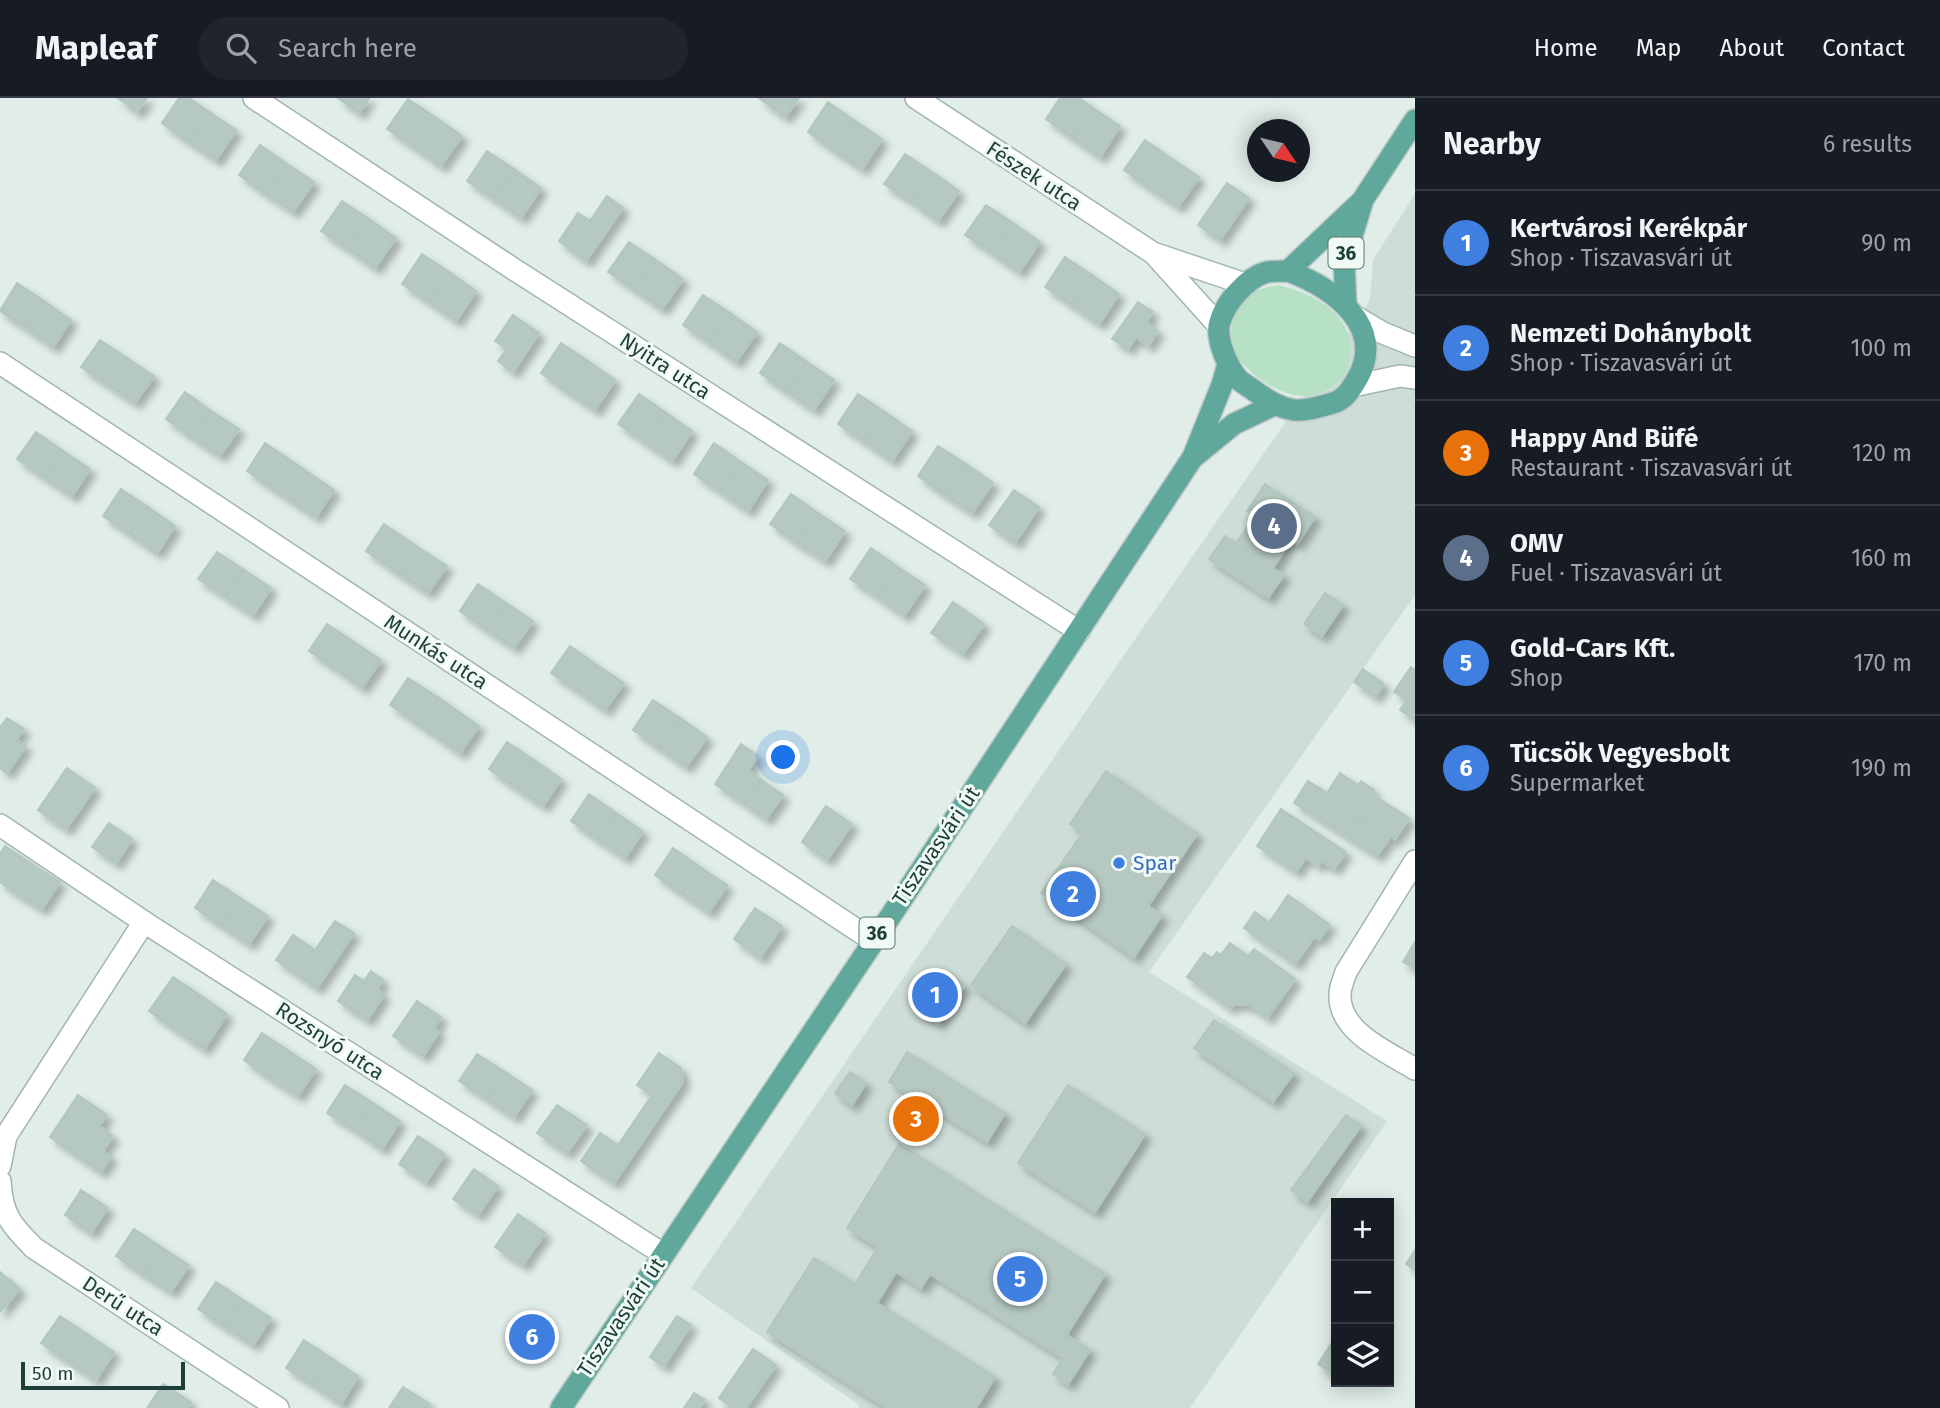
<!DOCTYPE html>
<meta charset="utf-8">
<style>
:root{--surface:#171b24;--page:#20242c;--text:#f1f3f6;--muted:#9ea1a6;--line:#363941;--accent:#b45309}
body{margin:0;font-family:"Fira Sans",sans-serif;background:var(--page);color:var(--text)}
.controls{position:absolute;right:21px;bottom:21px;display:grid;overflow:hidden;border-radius:0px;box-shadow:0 4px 18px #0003}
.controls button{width:63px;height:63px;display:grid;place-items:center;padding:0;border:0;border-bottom:2px solid var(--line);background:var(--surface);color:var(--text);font:35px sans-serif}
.compass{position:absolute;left:1247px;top:21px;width:63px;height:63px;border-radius:50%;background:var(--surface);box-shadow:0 4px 18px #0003;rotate:125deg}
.scale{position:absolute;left:21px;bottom:18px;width:164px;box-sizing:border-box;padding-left:7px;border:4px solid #1e3f39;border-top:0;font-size:19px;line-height:24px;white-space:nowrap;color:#1e3f39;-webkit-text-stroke:5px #f1f9f5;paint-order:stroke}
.you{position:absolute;left:784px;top:660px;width:24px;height:24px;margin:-18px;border:5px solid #fff;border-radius:50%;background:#1a73e8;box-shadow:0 0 0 10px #1a73e833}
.badge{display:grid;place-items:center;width:46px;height:46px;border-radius:50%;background:var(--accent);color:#fff;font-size:23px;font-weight:700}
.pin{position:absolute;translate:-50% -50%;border:4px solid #fff;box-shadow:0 2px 7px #0006}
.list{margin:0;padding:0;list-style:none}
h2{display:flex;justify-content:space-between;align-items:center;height:91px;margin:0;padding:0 28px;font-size:30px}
h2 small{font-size:23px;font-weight:400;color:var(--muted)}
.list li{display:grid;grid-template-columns:46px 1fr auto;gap:21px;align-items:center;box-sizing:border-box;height:105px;padding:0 28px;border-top:2px solid var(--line)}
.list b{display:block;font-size:26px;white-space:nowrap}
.list p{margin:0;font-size:23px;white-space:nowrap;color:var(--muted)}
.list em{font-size:23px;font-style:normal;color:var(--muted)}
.icon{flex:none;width:38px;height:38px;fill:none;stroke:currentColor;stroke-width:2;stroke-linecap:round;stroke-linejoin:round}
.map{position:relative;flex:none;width:1415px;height:1310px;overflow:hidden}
header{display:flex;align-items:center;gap:42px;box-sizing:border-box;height:98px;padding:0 35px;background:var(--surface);border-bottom:2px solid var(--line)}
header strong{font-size:33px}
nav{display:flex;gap:38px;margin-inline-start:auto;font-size:24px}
.search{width:490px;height:63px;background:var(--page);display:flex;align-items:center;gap:18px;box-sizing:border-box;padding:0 24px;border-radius:38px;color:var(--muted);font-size:26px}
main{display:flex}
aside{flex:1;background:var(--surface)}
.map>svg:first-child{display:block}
</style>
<header>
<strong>Mapleaf</strong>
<div class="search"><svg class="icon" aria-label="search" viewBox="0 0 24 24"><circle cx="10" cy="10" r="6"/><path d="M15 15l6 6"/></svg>Search here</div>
<nav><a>Home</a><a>Map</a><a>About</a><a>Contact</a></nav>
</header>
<main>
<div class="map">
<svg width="1415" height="1310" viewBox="0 0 1415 1310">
<defs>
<filter id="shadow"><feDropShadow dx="6" dy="6" stdDeviation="3.5" flood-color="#0004"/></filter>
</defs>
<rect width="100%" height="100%" fill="#e0ede8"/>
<path fill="#ceddd7" d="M1415,96V497L1149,874L1387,1023L1190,1310H858L859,1307L691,1190L1129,550L1370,202L1373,162Z"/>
<path fill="#b6e1c5" d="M1278,187C1315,195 1358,219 1350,263C1347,277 1336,288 1323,294C1295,308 1256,283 1239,261C1224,241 1232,207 1252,195C1260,190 1269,189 1278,187Z"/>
<g fill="#b5c8c1" stroke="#b1c7c0" stroke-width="2" fill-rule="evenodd" filter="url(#shadow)">
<path d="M118,0H147L137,14Z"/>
<path d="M179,0H189L209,14L189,44L162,25Z"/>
<path d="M338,0H369L359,15Z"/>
<path d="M759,0H799L785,19Z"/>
<path d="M1060,0H1079L1093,10L1073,40L1046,21Z"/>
<path d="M408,1L435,19L414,49L387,31Z"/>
<path d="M828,4L855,23L835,53L808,34Z"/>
<path d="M1093,10L1120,28L1100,59L1073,40Z"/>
<path d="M209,14L236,32L216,62L189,44Z"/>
<path d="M435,19L462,38L441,68L414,49Z"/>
<path d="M855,23L882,41L862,71L835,53Z"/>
<path d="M1145,42L1172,61L1151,91L1124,72Z"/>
<path d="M260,47L287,66L266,96L239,77Z"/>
<path d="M487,53L514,71L494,101L467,83Z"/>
<path d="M905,56L932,74L912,104L884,86Z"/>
<path d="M1172,61L1199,79L1178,109L1151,91Z"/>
<path d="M287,66L314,84L293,114L266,96Z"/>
<path d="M514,71L541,90L521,120L494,101Z"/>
<path d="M932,74L959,93L938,123L912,104Z"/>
<path d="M1227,85L1249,100L1220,142L1198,127Z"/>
<path d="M607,98L623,110L586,163L559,143L578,115L590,123Z"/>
<path d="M342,103L369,121L348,151L321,133Z"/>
<path d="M986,107L1013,125L992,155L965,137Z"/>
<path d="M369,121L396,140L375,170L348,151Z"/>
<path d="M1013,125L1040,144L1019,174L992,155Z"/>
<path d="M629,144L656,162L635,192L608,174Z"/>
<path d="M422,156L449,174L429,204L402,186Z"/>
<path d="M1065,159L1092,177L1072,207L1045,189Z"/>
<path d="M656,162L683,181L662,211L635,192Z"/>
<path d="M449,174L476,193L456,223L429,204Z"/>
<path d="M1092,177L1119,196L1099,226L1072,207Z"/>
<path d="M17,185L44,203L26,230L0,213Z"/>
<path d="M703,197L730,215L710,245L683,227Z"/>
<path d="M44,203L71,222L53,249L26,230Z"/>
<path d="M1138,204L1153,214L1146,224L1158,233L1148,248L1136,239L1128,251L1112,241Z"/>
<path d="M730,215L757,234L736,264L710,245Z"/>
<path d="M513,217L539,235L513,274L498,263L507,251L495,243Z"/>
<path d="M100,242L127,260L108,287L81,269Z"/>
<path d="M561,245L588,263L568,294L541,275Z"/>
<path d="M780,245L807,264L787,294L760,275Z"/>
<path d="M127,260L154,278L135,305L108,287Z"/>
<path d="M588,263L615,282L595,312L568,294Z"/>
<path d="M807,264L834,282L814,312L787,294Z"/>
<path d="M185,294L211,313L193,340L166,321Z"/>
<path d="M639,296L665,314L645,344L618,326Z"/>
<path d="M858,296L885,314L865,344L838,326Z"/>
<path d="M211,313L239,331L220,358L193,340Z"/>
<path d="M665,314L692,333L672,363L645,344Z"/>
<path d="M885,314L912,333L892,363L865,344Z"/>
<path d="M36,334L63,353L45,380L17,361Z"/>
<path d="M265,345L299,368L281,396L247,373Z"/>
<path d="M714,345L741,364L721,394L694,376Z"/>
<path d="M938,348L966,366L945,397L918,378Z"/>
<path d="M63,353L90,371L72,398L45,380Z"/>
<path d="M741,364L768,382L748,413L721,394Z"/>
<path d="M966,366L993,385L972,415L945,397Z"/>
<path d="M299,368L334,392L316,419L281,396Z"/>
<path d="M1265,386L1315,419L1297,446L1247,413Z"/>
<path d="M121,391L148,409L130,436L103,418Z"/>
<path d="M1014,392L1039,409L1015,445L989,427Z"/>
<path d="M791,396L818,415L797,445L770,426Z"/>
<path d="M148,409L175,428L157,455L130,436Z"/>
<path d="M818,415L845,433L825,463L797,445Z"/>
<path d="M1255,418L1291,442L1273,470L1284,477L1268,500L1209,461L1225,438L1236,445Z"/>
<path d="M384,426L419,450L401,477L366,453Z"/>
<path d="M419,450L447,468L428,495L401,477Z"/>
<path d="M871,450L898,469L878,499L850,481Z"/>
<path d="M217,454L244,472L226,499L198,481Z"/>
<path d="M898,469L925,487L904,518L878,499Z"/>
<path d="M244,472L271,490L253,517L226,499Z"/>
<path d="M478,486L506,505L487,532L460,513Z"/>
<path d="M1325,495L1343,507L1322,538L1304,526Z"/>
<path d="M953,504L984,526L963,556L931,535Z"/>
<path d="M506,505L533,523L514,550L487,532Z"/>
<path d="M327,526L354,544L336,571L309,553Z"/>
<path d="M354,544L381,562L362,590L336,571Z"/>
<path d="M570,548L597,567L578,593L551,575Z"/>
<path d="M597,567L624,585L605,612L578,593Z"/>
<path d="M1411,569L1415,572V622L1400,612L1407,602L1394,594Z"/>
<path d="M1363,571L1384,586L1375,599L1354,584Z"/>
<path d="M408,580L439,600L420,627L390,607Z"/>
<path d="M439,600L479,628L460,655L420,627Z"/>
<path d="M653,602L680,620L659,650L633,632Z"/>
<path d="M7,620L24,631L16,642L26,648L7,675L0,670V629Z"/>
<path d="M680,620L707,639L686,669L659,650Z"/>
<path d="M507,644L534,662L516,690L489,671Z"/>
<path d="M741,646L758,658L748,672L761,682L745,706L715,686Z"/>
<path d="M534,662L561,681L543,708L516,690Z"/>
<path d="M67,670L95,690L66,731L38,712Z"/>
<path d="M1106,673L1197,736L1148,808L1162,817L1134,859L1041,795L1083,734L1070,726Z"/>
<path d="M1340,675L1358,687L1361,683L1374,692L1371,696L1409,720L1395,741L1391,738L1377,758L1294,705L1308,683L1327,695ZM1357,714L1366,720L1361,727L1352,722Z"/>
<path d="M761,682L783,697L766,721L745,706Z"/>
<path d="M589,696L616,715L598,742L571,723Z"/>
<path d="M826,708L852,726L827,762L802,744Z"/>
<path d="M1281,711L1346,754L1334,771L1321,763L1318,768L1306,759L1296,774L1257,748Z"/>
<path d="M1357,714L1366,720L1361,727L1352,722Z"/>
<path d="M616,715L643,733L625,760L598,742Z"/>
<path d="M109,725L132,741L116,765L92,749Z"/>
<path d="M5,748L32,766L14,794L0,784V756Z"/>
<path d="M673,750L700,769L682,796L655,777Z"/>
<path d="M32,766L60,784L42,811L14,794Z"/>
<path d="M700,769L727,787L709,814L682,796Z"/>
<path d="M213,782L240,800L222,828L195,810Z"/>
<path d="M1288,797L1330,827L1319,842L1314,839L1295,866L1244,830L1255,814L1269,825Z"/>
<path d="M240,800L268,818L249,846L222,828Z"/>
<path d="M755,810L782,828L760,860L734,841Z"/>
<path d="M335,823L354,835L317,890L276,862L293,837L315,852Z"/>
<path d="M1012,828L1066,866L1025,925L971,887Z"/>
<path d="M1415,844V871L1403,864Z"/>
<path d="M1230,845L1248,858L1254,851L1295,881L1267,920L1249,907L1234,906L1230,910L1187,879L1204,855L1212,860L1217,854L1221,857Z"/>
<path d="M941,871L965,887L938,926L914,909Z"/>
<path d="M371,873L383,882L377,891L384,897L367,922L338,903L355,877L364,883Z"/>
<path d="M173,879L200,897L176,932L149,913Z"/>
<path d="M200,897L227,916L204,951L176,932Z"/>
<path d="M417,903L441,919L434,930L439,934L423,958L393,938Z"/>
<path d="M1214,922L1294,975L1273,1004L1194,950Z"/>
<path d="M262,935L289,953L271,981L244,962Z"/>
<path d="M289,953L316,971L298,998L271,981Z"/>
<path d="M907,954L1005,1015L987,1044L889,984Z"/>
<path d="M659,955L681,970L683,984L614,1085L581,1063L600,1035L618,1047L652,997L637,987Z"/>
<path d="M477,956L505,974L487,1001L459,983Z"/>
<path d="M505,974L532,992L514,1019L487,1001Z"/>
<path d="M850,974L866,985L852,1007L835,995Z"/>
<path d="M345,987L373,1005L355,1032L327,1015Z"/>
<path d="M1068,987L1145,1036L1095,1114L1018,1065Z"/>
<path d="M78,997L107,1017L99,1028L113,1038L103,1053L111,1059L101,1074L50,1039Z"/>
<path d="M373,1005L400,1023L382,1051L355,1032Z"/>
<path d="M557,1007L587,1027L567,1055L537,1035Z"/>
<path d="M1346,1017L1361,1028L1307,1104L1291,1092Z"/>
<path d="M418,1038L445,1056L426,1084L399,1066Z"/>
<path d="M899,1046L1105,1176L1055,1255L930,1176L921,1190L896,1174L877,1205L995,1279L976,1310H887L767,1234L814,1160L855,1186L878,1149L847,1130Z"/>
<path d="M474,1071L498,1088L478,1117L453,1101Z"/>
<path d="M81,1092L108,1110L91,1135L65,1117Z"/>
<path d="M518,1116L545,1135L523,1167L495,1149Z"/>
<path d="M134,1131L161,1149L143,1176L116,1158Z"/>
<path d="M161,1149L189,1167L171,1194L143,1176Z"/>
<path d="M1415,1152V1172L1406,1166Z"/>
<path d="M0,1174L20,1191L0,1214Z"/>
<path d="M216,1184L243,1202L225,1229L198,1211Z"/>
<path d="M243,1202L271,1220L253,1247L225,1229Z"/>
<path d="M60,1218L87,1236L69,1264L41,1245Z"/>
<path d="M677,1218L691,1227L664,1268L650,1259Z"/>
<path d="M87,1236L114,1254L96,1282L69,1264Z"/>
<path d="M1067,1237L1090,1252L1068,1286L1053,1276L1063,1260L1055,1255Z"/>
<path d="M304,1242L331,1260L313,1287L286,1270Z"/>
<path d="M1333,1243L1336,1245V1278L1318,1266Z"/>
<path d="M753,1251L776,1267L746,1310H733L719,1300Z"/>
<path d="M331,1260L358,1278L341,1306L313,1287Z"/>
<path d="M163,1286L191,1304L187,1310H147Z"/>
<path d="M403,1289L430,1306L428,1310H389Z"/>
<path d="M694,1295L705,1302L699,1310H684Z"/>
</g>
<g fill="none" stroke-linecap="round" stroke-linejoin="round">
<defs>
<g id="minor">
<path d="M254,0L515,172L1079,533"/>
<path d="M916,0L1153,155L1245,186"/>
<path d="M1155,157L1219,228"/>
<path d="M1356,219L1383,235L1415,248"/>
<path d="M0,265L872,842"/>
<path d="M1353,288L1400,278L1415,280"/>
<path d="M0,727L144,824L663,1156"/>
<path d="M1415,763L1346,874C1344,881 1340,889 1340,896C1338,934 1388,954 1415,971"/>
<path d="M0,1068L6,1038L144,824"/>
<path d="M0,1083C2,1117 11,1127 34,1150L278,1310"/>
</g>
<g id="major">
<path d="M1288,173C1331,189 1388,228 1357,281C1351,291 1346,300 1336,304C1323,308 1308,313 1294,312C1279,310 1268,302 1256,294C1251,290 1244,286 1239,282C1228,270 1217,244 1219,228C1221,217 1229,203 1237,195C1244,187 1255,177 1267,174C1273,173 1281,173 1288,173Z"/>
<path d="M1288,173L1362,103L1415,22"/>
<path d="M1346,208L1344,164L1362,105"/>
<path d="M1195,358L1234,326L1274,307"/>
<path d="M561,1310L902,801L1193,359L1222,287L1228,266"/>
</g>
</defs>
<use href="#minor" stroke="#a2b5b0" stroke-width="24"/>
<use href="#major" stroke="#c0c9c8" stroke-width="24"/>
<use href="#minor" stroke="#fff" stroke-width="21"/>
<use href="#major" stroke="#5fa89b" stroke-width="21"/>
</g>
<circle fill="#3f7fe0" stroke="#f1f9f5" stroke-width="2.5" cx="1119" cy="765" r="7"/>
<g text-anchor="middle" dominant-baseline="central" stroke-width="6" stroke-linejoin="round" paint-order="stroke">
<g fill="#f1f9f5" stroke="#5d7771" stroke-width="2">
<rect x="1328.5" y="139.5" width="35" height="31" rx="5"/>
<rect x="859.5" y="819.5" width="35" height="31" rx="5"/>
</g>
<g font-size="19" font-weight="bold" fill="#1e3f39">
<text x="1346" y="155">36</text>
<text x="877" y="835">36</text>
</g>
<g font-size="21" fill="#1e3f39" stroke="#f1f9f5">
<text transform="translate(1034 78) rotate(33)">Fészek utca</text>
<text transform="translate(665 268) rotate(33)">Nyitra utca</text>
<text transform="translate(436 554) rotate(33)">Munkás utca</text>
<text transform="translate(936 748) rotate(-56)">Tiszavasvári út</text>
<text transform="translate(330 943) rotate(33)">Rozsnyó utca</text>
<text transform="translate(123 1208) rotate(33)">Derű utca</text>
<text transform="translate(621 1219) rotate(-56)">Tiszavasvári út</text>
</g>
<g font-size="21" fill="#366cbe" stroke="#f1f9f5" text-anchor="start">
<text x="1133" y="765">Spar</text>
</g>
</g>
</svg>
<div class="controls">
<button>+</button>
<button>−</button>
<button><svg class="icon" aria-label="layers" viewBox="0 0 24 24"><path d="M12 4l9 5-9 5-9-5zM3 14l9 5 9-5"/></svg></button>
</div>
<svg class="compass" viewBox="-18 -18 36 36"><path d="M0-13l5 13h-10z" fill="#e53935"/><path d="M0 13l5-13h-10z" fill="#9ea1a6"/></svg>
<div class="scale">50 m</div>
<div class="you"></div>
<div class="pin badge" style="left:935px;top:897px;background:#3f7fe0">1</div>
<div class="pin badge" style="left:1073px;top:796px;background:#3f7fe0">2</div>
<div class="pin badge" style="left:916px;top:1021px;background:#e8710a">3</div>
<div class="pin badge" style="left:1274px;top:428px;background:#5c6f8a">4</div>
<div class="pin badge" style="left:1020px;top:1181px;background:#3f7fe0">5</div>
<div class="pin badge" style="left:532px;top:1239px;background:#3f7fe0">6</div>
</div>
<aside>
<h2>Nearby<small>6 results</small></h2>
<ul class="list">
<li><span class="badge" style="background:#3f7fe0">1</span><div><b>Kertvárosi Kerékpár</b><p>Shop · Tiszavasvári út</p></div><em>90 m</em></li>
<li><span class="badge" style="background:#3f7fe0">2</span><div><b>Nemzeti Dohánybolt</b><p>Shop · Tiszavasvári út</p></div><em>100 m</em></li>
<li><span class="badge" style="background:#e8710a">3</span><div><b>Happy And Büfé</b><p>Restaurant · Tiszavasvári út</p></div><em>120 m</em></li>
<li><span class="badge" style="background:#5c6f8a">4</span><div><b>OMV</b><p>Fuel · Tiszavasvári út</p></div><em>160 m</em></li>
<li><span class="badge" style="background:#3f7fe0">5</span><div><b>Gold-Cars Kft.</b><p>Shop</p></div><em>170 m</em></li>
<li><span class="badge" style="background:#3f7fe0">6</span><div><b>Tücsök Vegyesbolt</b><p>Supermarket</p></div><em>190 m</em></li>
</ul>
</aside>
</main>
